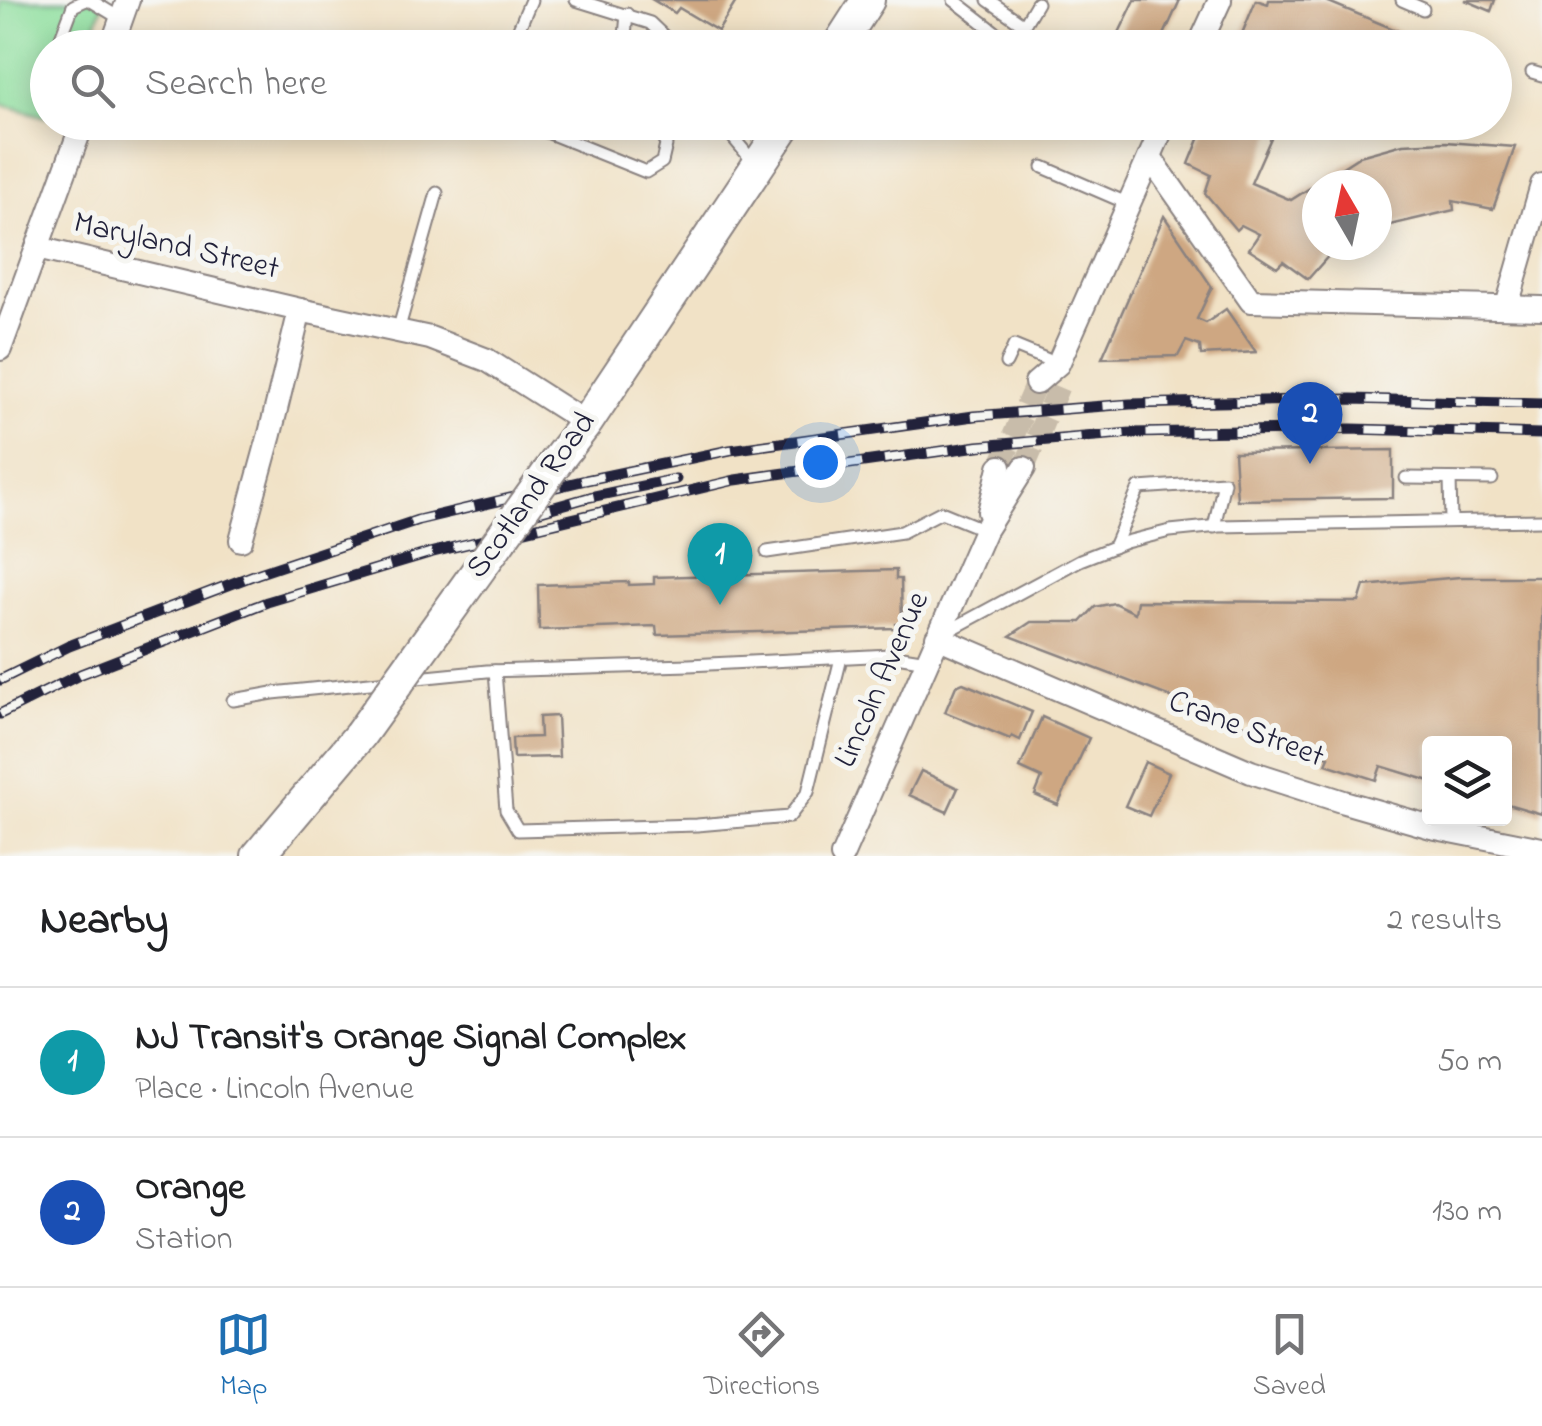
<!DOCTYPE html>
<meta charset="utf-8">
<style>
:root{--surface:#fff;--page:#f2f2f2;--text:#202124;--muted:#757577;--line:#e0e0e0;--accent:#1f6fb2}
body{margin:0;font-family:"Indie Flower",sans-serif;background:var(--page);color:var(--text)}
.controls{position:absolute;right:30px;bottom:30px;display:grid;overflow:hidden;border-radius:10px;box-shadow:0 5px 25px #0003}
.controls button{width:90px;height:90px;display:grid;place-items:center;padding:0;border:0;border-bottom:2px solid var(--line);background:var(--surface);color:var(--text);font:50px sans-serif}
.compass{position:absolute;left:1302px;top:170px;width:90px;height:90px;border-radius:50%;background:var(--surface);box-shadow:0 5px 25px #0003;rotate:351deg}
.you{position:absolute;left:820px;top:462px;width:35px;height:35px;margin:-25px;border:8px solid #fff;border-radius:50%;background:#1a73e8;box-shadow:0 0 0 15px #1a73e833}
.badge{display:grid;place-items:center;width:65px;height:65px;border-radius:50%;background:var(--accent);color:#fff;font-size:32px;font-weight:700}
.pin{position:absolute;translate:-50% -82px;filter:drop-shadow(0 2px 5px #0008)}
.pin::after{content:'';position:absolute;top:52px;width:35px;height:30px;background:inherit;clip-path:polygon(0 0,100% 0,50% 100%)}
.list{margin:0;padding:0;list-style:none}
h2{display:flex;justify-content:space-between;align-items:center;height:130px;margin:0;padding:0 40px;font-size:42px}
h2 small{font-size:32px;font-weight:400;color:var(--muted)}
.list li{display:grid;grid-template-columns:65px 1fr auto;gap:30px;align-items:center;box-sizing:border-box;height:150px;padding:0 40px;border-top:2px solid var(--line)}
.list b{display:block;font-size:38px;white-space:nowrap}
.list p{margin:0;font-size:32px;white-space:nowrap;color:var(--muted)}
.list em{font-size:32px;font-style:normal;color:var(--muted)}
.icon{flex:none;width:55px;height:55px;fill:none;stroke:currentColor;stroke-width:2;stroke-linecap:round;stroke-linejoin:round}
.map{position:relative;flex:none;width:1542px;height:856px;overflow:hidden}
.search{position:absolute;background:var(--surface);box-shadow:0 5px 25px #0003;left:30px;right:30px;top:30px;height:110px;display:flex;align-items:center;gap:25px;box-sizing:border-box;padding:0 35px;border-radius:55px;color:var(--muted);font-size:38px}
.sheet{height:430px;background:var(--surface)}
nav{display:flex;justify-content:space-around;align-items:center;box-sizing:border-box;height:140px;border-top:2px solid var(--line);background:var(--surface);font-size:28px;color:var(--muted)}
nav a{display:grid;justify-items:center;gap:5px}
nav .on{color:var(--accent)}
.map>svg:first-child{display:block}
</style>
<div class="map">
<svg width="1542" height="856" viewBox="0 0 1542 856">
<rect width="100%" height="100%" fill="#f6f6f2"/>
<filter id="ink" filterUnits="userSpaceOnUse"><feTurbulence type="fractalNoise" baseFrequency=".01" numOctaves="2"/><feDisplacementMap in="SourceGraphic" scale="20" xChannelSelector="R" yChannelSelector="G"/><feConvolveMatrix kernelMatrix="1 2 1 2 8 2 1 2 1" color-interpolation-filters="sRGB"/></filter>
<filter id="wash" filterUnits="userSpaceOnUse"><feTurbulence type="fractalNoise" baseFrequency=".0048" numOctaves="4" result="noise"/><feDisplacementMap in="SourceGraphic" scale="40" xChannelSelector="R" yChannelSelector="G"/><feGaussianBlur stdDeviation="2.25" result="paint"/><feColorMatrix in="noise" values="0 0 0 0 0 0 0 0 0 0 0 0 0 0 0 0 0 1.4 0 .05"/><feComposite in="paint" operator="in"/></filter>
<g filter="url(#wash)">
<rect width="100%" height="100%" fill="#f1e2c6"/>
<path fill="#8fdf9f" stroke="#58806d" stroke-width="2.5" d="M0,0H104L89,47L48,48L47,117L0,104Z"/>
<g id="blocks">
<g fill="#cea782">
<path d="M653,0H737L718,31L679,8L675,13Z"/>
<path d="M1135,0H1180L1158,48H1103L1108,36L1116,39Z"/>
<path d="M1256,0L1268,4L1269,0H1324L1415,38L1412,48H1236Z"/>
<path d="M1465,0H1495L1491,11Z"/>
<path d="M1206,122H1278L1251,183L1291,200L1360,156L1403,144L1446,142L1515,147L1493,209L1453,201L1454,210L1381,227L1377,221V185H1317V245H1338L1308,279L1283,261L1277,267L1249,249L1259,234L1241,225L1236,230L1205,193L1211,175L1189,164Z"/>
<path d="M1164,216L1212,287L1197,319L1206,323L1226,309L1256,352L1201,355L1200,346L1186,341L1178,356L1102,358Z"/>
<path d="M1393,450V498L1237,500L1234,452Z"/>
<path d="M896,570V579H901L902,624H896V628L657,635L656,626L539,630L538,585L629,582V585L654,584V577Z"/>
<path d="M1460,577H1542V814L1504,803V744H1430V781L1381,766L1376,780L1326,764L1329,757L1010,636L1031,622H1081L1095,607L1114,603L1135,613L1137,601L1359,602L1364,586Z"/>
<path d="M963,683L1032,712L1020,740L1012,736L1010,739L945,712L956,686Z"/>
<path d="M557,716L559,757L513,758L512,738L540,737L539,717Z"/>
<path d="M1042,717L1089,738L1058,805L1035,795L1042,778L1020,768Z"/>
<path d="M1145,762L1169,773L1149,816L1125,806Z"/>
<path d="M921,771L958,788L947,812L909,795Z"/>
</g>
</g>
</g>
<g filter="url(#ink)">
<use href="#blocks" fill-opacity="0" stroke="#8a8280" stroke-width="2.5"/>
<g fill="none" stroke-linecap="round" stroke-linejoin="round">
<g stroke="#c8bcaa" stroke-width="22" stroke-dasharray="22 11" stroke-linecap="butt">
<path d="M1000,467L1036,383"/>
<path d="M1024,468L1061,381"/>
</g>
<defs>
<g id="lane">
<path d="M90,0L121,19"/>
<path d="M576,0L650,23L676,48"/>
<path d="M954,0L1016,48"/>
<path d="M988,0L1024,25L1037,3"/>
<path d="M1402,0L1423,9"/>
<path d="M511,47L531,0"/>
<path d="M57,48L73,6L86,0"/>
<path d="M624,48L627,14"/>
<path d="M48,72L44,82L48,84"/>
<path d="M1532,72L1542,75"/>
<path d="M522,122L646,172L662,162L666,145L655,122"/>
<path d="M720,122L756,165"/>
<path d="M1043,167L1129,204"/>
<path d="M398,331L437,193"/>
<path d="M1006,363L1014,346L1058,364"/>
<path d="M1406,478L1492,479"/>
<path d="M1450,479L1451,521"/>
<path d="M1114,547L1139,488L1224,482L1214,527"/>
<path d="M767,552L902,532L941,512L985,530"/>
<path d="M941,635L1080,560L1126,542L1170,531L1219,526L1542,520"/>
<path d="M495,671L506,810L518,830L697,825L789,817L808,792L841,658"/>
<path d="M407,679L487,671L689,665L890,655L927,661"/>
<path d="M233,700L273,693L389,681"/>
</g>
<g id="street">
<path d="M111,48L128,0"/>
<path d="M1198,48L1220,0"/>
<path d="M1150,157L1251,301L1542,308"/>
<path d="M37,248L300,310L430,338L487,360L586,423"/>
<path d="M1507,306L1542,185"/>
<path d="M0,349L83,122"/>
<path d="M1036,383L1058,364L1165,122"/>
<path d="M989,512L1000,467"/>
<path d="M241,540L270,434L300,310"/>
<path d="M937,637L1251,772L1344,802L1431,827L1542,849"/>
<path d="M842,856L985,530L1024,468"/>
</g>
<g id="secondary">
<path d="M837,48L868,0"/>
<path d="M556,462L586,423L787,122"/>
<path d="M258,856L360,735"/>
</g>
</defs>
<use href="#lane" stroke="#8a8280" stroke-width="15"/>
<use href="#street" stroke="#8a8280" stroke-width="26"/>
<use href="#secondary" stroke="#8a8280" stroke-width="36"/>
<use href="#lane" stroke="#fff" stroke-width="11"/>
<use href="#street" stroke="#fff" stroke-width="22"/>
<use href="#secondary" stroke="#fff" stroke-width="32"/>
<defs>
<g id="rail">
<path d="M530,514L590,497L676,479"/>
<path d="M0,680L69,646L257,574L418,520L586,480L730,450L974,416L1130,404L1351,399L1542,404"/>
<path d="M0,714L81,674L267,602L429,553L735,480L978,446L1131,433L1351,429L1542,434"/>
</g>
</defs>
<use href="#rail" stroke="#22223b" stroke-width="11"/>
<use href="#rail" stroke="#f6f6f2" stroke-width="8" stroke-dasharray="22" stroke-linecap="butt"/>
<defs>
<path id="secondary-bridge" d="M360,735L556,462"/>
</defs>
<use href="#secondary-bridge" stroke="#8a8280" stroke-width="36" stroke-linecap="butt"/>
<use href="#secondary-bridge" stroke="#fff" stroke-width="32"/>
</g>
</g>
<g text-anchor="middle" dominant-baseline="central" stroke-width="10" stroke-linejoin="round" paint-order="stroke">
<g font-size="32" fill="#22223b" stroke="#f6f6f2">
<text transform="translate(176 247) rotate(13)">Maryland Street</text>
<text transform="translate(532 496) rotate(-54)">Scotland Road</text>
<text transform="translate(883 680) rotate(-66)">Lincoln Avenue</text>
<text transform="translate(1246 730) rotate(21)">Crane Street</text>
</g>
</g>
</svg>
<div class="controls">
<button><svg class="icon" aria-label="layers" viewBox="0 0 24 24"><path d="M12 4l9 5-9 5-9-5zM3 14l9 5 9-5"/></svg></button>
</div>
<svg class="compass" viewBox="-18 -18 36 36"><path d="M0-13l5 13h-10z" fill="#e53935"/><path d="M0 13l5-13h-10z" fill="#757577"/></svg>
<div class="you"></div>
<div class="pin badge" style="left:720px;top:605px;background:#0f9aa8">1</div>
<div class="pin badge" style="left:1310px;top:464px;background:#1a4fb4">2</div>
<div class="search"><svg class="icon" aria-label="search" viewBox="0 0 24 24"><circle cx="10" cy="10" r="6"/><path d="M15 15l6 6"/></svg>Search here</div>
</div>
<section class="sheet">
<h2>Nearby<small>2 results</small></h2>
<ul class="list">
<li><span class="badge" style="background:#0f9aa8">1</span><div><b>NJ Transit's Orange Signal Complex</b><p>Place · Lincoln Avenue</p></div><em>50 m</em></li>
<li><span class="badge" style="background:#1a4fb4">2</span><div><b>Orange</b><p>Station</p></div><em>130 m</em></li>
</ul>
</section>
<nav>
<a class="on"><svg class="icon" aria-label="map" viewBox="0 0 24 24"><path d="M3 6l6-2 6 2 6-2v14l-6 2-6-2-6 2zM9 4v14M15 6v14"/></svg>Map</a>
<a><svg class="icon" aria-label="directions" viewBox="0 0 24 24"><path d="M12 3l9 9-9 9-9-9zM9 14v-3h6M13 9l2 2-2 2"/></svg>Directions</a>
<a><svg class="icon" aria-label="saved" viewBox="0 0 24 24"><path d="M7 4h10v16l-5-4-5 4z"/></svg>Saved</a>
</nav>
